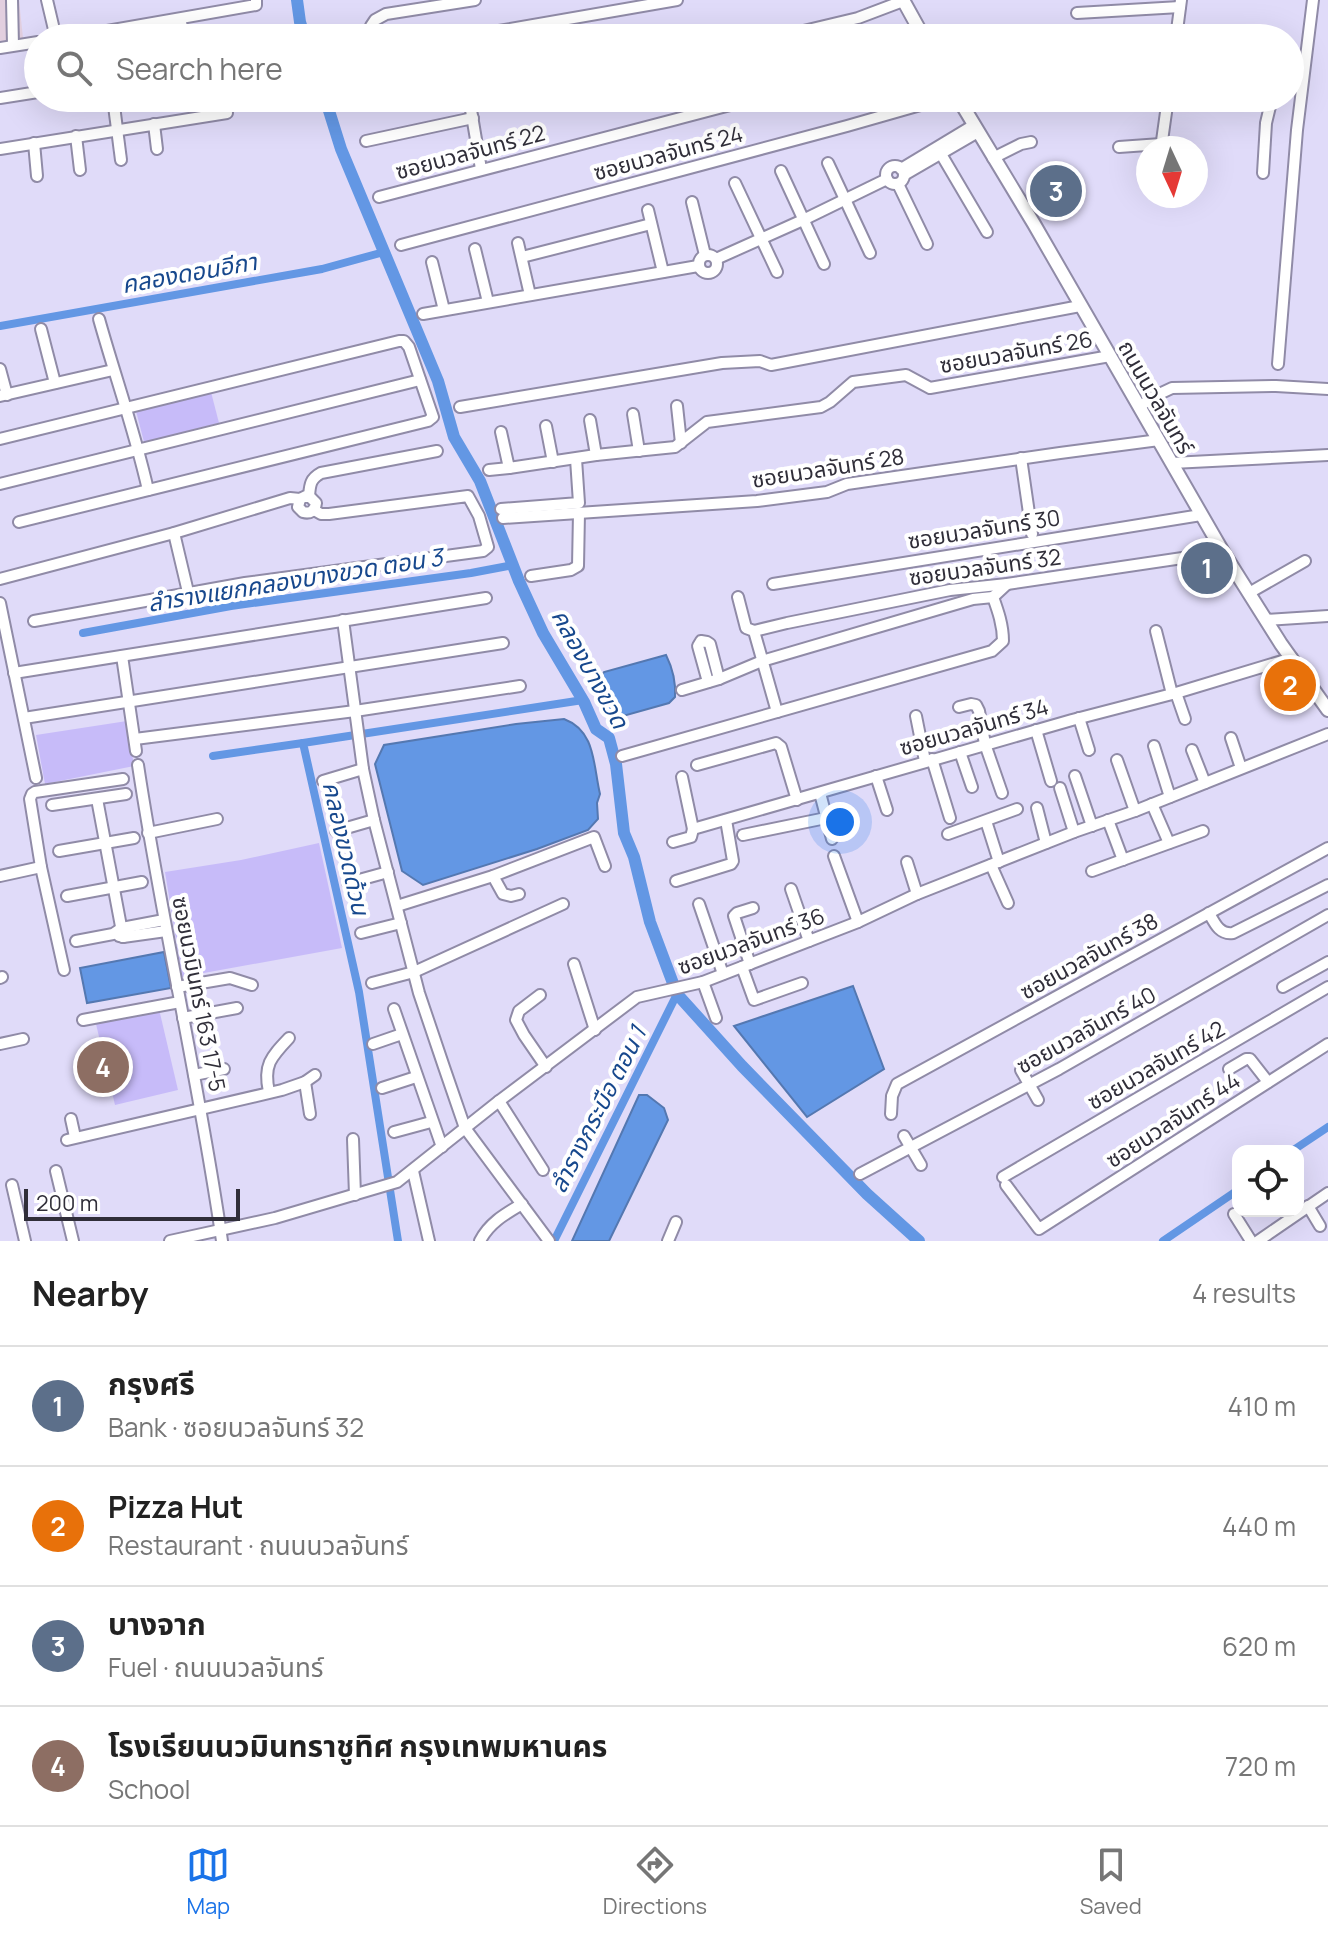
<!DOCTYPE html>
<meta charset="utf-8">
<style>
:root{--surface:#fff;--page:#f6f6f6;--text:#222;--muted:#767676;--line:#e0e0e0;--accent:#1a73e8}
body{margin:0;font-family:Manrope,"Noto Sans Thai",sans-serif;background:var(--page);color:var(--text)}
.controls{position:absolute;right:24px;bottom:24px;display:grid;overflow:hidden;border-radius:16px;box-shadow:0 8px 32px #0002}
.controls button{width:72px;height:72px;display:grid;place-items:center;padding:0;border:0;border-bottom:2px solid var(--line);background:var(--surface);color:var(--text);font:40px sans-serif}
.compass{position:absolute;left:1136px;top:136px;width:72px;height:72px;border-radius:50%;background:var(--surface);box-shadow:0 8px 32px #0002;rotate:176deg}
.scale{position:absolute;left:24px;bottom:20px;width:216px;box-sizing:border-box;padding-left:8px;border:4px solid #302e39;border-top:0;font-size:22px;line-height:28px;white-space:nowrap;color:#302e39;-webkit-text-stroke:6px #fff;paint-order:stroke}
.you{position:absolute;left:840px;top:822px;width:28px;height:28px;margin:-20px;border:6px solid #fff;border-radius:50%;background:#1a73e8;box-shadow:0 0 0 12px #1a73e833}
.badge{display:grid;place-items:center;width:52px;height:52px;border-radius:50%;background:var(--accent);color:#fff;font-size:26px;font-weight:700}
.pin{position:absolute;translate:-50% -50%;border:4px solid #fff;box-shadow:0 2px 8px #0006}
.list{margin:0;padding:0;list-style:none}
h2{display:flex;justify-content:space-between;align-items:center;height:104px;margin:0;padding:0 32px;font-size:34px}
h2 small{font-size:26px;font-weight:400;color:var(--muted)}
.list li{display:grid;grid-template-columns:52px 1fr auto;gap:24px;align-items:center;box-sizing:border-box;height:120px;padding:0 32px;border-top:2px solid var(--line)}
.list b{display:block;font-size:30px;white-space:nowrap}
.list p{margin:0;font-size:26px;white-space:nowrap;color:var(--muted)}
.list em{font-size:26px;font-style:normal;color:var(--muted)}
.icon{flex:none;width:44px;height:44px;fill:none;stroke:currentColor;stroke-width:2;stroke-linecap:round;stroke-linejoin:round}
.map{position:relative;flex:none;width:1328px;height:1241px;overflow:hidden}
.search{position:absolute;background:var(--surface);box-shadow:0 8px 32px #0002;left:24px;right:24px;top:24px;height:88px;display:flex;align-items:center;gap:20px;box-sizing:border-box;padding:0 28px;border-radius:44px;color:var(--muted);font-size:30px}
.sheet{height:584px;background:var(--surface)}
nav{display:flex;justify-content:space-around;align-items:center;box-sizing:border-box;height:112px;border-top:2px solid var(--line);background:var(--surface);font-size:22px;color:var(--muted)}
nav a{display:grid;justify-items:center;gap:4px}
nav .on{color:var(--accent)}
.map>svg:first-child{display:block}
</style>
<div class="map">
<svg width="1328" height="1241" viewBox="0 0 1328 1241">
<rect width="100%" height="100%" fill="#e0dbf9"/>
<path fill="#e2cfdf" d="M0,0H19L23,38L0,42Z"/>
<g fill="#c7bbf9">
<path d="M211,392L219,423L144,442L136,411Z"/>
<path d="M127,721L134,766L45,784L36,735Z"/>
<path d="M319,843L342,948L182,977L165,872L241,860Z"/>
<path d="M159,1009L178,1090L115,1105L96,1024Z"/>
</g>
<g fill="#6397e4" stroke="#5478b1" stroke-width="2">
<path d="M666,655C673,669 676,682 675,697L669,703L616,718C605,710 603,697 594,687L604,672Z"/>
<path d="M564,719C596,731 593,765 600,794L597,803L598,819L588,830L537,849L423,885L402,871L375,764L384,745L516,724Z"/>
<path d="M164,952L171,988L87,1003L80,968Z"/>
<path d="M853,986L884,1069L807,1117L734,1026Z"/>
<path d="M639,1095H647L664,1108L668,1120L609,1241H572Z"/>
</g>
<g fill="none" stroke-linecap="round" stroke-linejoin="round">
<g stroke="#6397e4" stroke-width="8">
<path d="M0,326L322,269L384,252"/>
<path d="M83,633L231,606L471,573L513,565"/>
<path d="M213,756L303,743"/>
<path d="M1292,1151L1328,1127"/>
<path d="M398,1241L359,992L303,743L583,700"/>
<path d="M554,1241L677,994"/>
<path d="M1163,1241L1238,1190"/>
</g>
<g stroke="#6397e4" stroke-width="12">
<path d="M297,0L300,22L305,38"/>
<path d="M325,98L341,149L438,381L454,437L480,481L519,581L543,633L584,702L596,729L609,738L616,764L624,833L634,857L650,922L677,994L742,1066L867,1194L919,1241"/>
</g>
<defs>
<g id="minor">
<path d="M12,0L13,45"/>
<path d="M47,0L56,38"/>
<path d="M1077,13L1180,7"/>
<path d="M180,19L185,38"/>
<path d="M371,26L375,20L386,14L475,0"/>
<path d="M487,33L677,0"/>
<path d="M67,38L256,5V0"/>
<path d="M774,38L858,18L903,1"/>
<path d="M1176,38L1181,0"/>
<path d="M0,48L38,42"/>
<path d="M0,98L38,92"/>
<path d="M113,98L121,160"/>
<path d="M469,98L481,169"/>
<path d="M1099,101L1168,99"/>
<path d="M154,124L157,149"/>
<path d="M76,136L80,170"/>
<path d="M366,141L473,118"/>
<path d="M34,143L37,176"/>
<path d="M1119,147L1161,144"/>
<path d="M1161,148L1168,98"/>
<path d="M0,149L227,113"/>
<path d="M941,154L987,232"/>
<path d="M993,158L1021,144L1031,142"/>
<path d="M828,163L870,253"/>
<circle cx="895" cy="175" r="9"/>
<path d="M901,169L974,125"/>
<path d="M781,171L824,264"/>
<path d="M1263,173L1266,123L1272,98"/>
<path d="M904,175L978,132"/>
<path d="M735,183L777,272"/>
<path d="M898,184L927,244"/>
<path d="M379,197L757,98"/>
<path d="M692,202L705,255"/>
<path d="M648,210L663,272"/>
<path d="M518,243L530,295"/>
<path d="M401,245L847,126L945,98"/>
<path d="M475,249L488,302"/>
<circle cx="708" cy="264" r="9"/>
<path d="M522,257L651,224"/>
<path d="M716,259L803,220L887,179"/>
<path d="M432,262L444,310"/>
<path d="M423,314L698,266"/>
<path d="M99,319C115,376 135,432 148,490"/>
<path d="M41,329L55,383"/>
<path d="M1278,364L1297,130L1313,0"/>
<path d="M0,369L7,395"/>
<path d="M0,396L113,370"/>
<path d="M677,406L681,443"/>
<path d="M460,407L722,363L760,361L771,365L1080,306"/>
<path d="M1139,407L1155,396L1172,388L1276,386L1328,389"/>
<path d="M633,414L639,451"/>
<path d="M590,420L596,455"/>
<path d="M546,426L553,462"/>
<path d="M501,432L509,468L596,455L675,447L707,422L821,407L830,402L853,382L906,375L930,388L1110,356"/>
<path d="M0,439L399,341H404L409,347L433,417L428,421L19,522"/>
<path d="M1021,458L1032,534"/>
<path d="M1172,463L1328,455"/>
<path d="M489,470L509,468"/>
<path d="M0,484L420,380"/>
<path d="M309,496C310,485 310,479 321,473L437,451"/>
<path d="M501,509L579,503L576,459"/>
<path d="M503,518L757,501L827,492L847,484L1060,453L1159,440"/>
<path d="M174,533L188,592"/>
<path d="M531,576L571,570L578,566L579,513"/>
<path d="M0,579L174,533L290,498L300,499L306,496H309L316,503C315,511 310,514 303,512L298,507L300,499"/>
<path d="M773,584L1201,515"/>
<path d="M1249,593L1305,561"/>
<path d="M738,597L746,628L754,631L777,712"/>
<path d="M0,603L36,778"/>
<path d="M343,620L363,769L374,820L419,993L444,1067L465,1128L549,1241"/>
<path d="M1266,620L1328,616"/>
<path d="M34,621L245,583L483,551L488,547L479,516L468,496L329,514H321L314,510"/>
<path d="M754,631L787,623L950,590L1007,584L1223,552"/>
<path d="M1156,631L1172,694"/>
<path d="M122,656L136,751"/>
<path d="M14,673L486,598"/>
<path d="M708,682L698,646L701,641L707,642L710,644L719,679"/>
<path d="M682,690L719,679L762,661L973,599L993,597"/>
<path d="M1176,693L1185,719"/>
<path d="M959,707L971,704L976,705L979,711L985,744L1002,793"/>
<path d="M916,716L925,761"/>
<path d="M24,718L503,643"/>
<path d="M1079,718L1089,750"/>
<path d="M1036,730L1051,781"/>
<path d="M1231,738L1241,768"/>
<path d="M135,739L355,711L520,686"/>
<path d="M1154,746L1170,797"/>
<path d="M1192,750L1205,783"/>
<path d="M960,752L972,787"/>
<path d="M622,756L992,651L1003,641C1003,625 998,611 993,597L1007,584"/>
<path d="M932,759L950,818"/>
<path d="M1117,760L1135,811"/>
<path d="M138,765C162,924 199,1081 222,1241"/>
<path d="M697,765L776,743L781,747L797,800"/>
<path d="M876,776L887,810"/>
<path d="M1075,776L1092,826"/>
<path d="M682,777L693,829"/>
<path d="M323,781L363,769"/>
<path d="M1060,788L1074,832"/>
<path d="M820,793L832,839"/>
<path d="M97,799L123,937"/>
<path d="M1152,804L1169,843"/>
<path d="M52,805L126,794"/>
<path d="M1037,808L1046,843"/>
<path d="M1108,820L1123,860"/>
<path d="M986,821L999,862"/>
<path d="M336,831L374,820"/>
<path d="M148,833L217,819"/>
<path d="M948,834L1017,809"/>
<path d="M743,835L826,818"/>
<path d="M673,842L691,837L693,829L1072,720L1176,693L1292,658"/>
<path d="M59,851L134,838"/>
<path d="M834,856L858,922"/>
<path d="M907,862L917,894"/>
<path d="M991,865L1008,903"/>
<path d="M1092,871L1203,831"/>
<path d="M0,876L41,867"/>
<path d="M493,876L503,894L511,896L519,894"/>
<path d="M676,881L731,864L733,861L726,820"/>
<path d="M348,883L388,872"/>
<path d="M791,889L809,941"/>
<path d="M67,896L142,882"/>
<path d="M699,904L723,974"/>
<path d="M397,906L493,876L594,837L605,866"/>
<path d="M1209,913C1215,924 1220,935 1233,933L1328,885"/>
<path d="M361,933L401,923"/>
<path d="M119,936L123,937L166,931"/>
<path d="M76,941L113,934L122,928L164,920"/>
<path d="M574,964L595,1030"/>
<path d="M750,964L734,916L737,913L753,908"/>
<path d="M742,967L754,1000L802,983"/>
<path d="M64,970L41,867L30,799L32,794L35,792L123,779"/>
<path d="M0,978L2,977"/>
<path d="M703,982L716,1018"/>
<path d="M372,983L414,972L563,904"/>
<path d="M177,987L230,978L252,985"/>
<path d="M1283,987L1328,962"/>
<path d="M540,995L519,1011L516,1020L524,1035L546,1067"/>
<path d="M394,1009L442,1147"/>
<path d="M183,1018L237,1008"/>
<path d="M83,1020L180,1002"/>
<path d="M0,1044L23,1039"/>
<path d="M373,1044L402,1034"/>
<path d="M1229,1069L1246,1059H1250L1268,1082"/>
<path d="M1021,1070L1038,1100"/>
<path d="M194,1075L224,1069"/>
<path d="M305,1082L310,1114"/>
<path d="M382,1088L416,1077"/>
<path d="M269,1092C263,1065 271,1057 289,1038"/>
<path d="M499,1101L543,1170"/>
<path d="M891,1114L892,1096L897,1084L1328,848"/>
<path d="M71,1119L75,1137"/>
<path d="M394,1132L431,1122"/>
<path d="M904,1136L921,1165"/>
<path d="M353,1139L355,1195"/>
<path d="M67,1140L282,1090L305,1082L315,1075"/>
<path d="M56,1171L73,1241"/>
<path d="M413,1171L429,1241"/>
<path d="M860,1174L1059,1069L1328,915"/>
<path d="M1003,1177L1328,987"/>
<path d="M12,1185L25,1241"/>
<path d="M1006,1185L1039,1229L1328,1044"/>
<path d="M1308,1206L1320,1226"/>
<path d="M1234,1214L1251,1241"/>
<path d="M170,1241L275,1218L397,1182L499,1101L637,997L703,982L858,922L917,894L1074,832L1135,811L1328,734"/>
<path d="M480,1241C489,1223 505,1214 522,1204"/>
<path d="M668,1241L676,1222"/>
<path d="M1258,1241L1328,1193"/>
</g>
<g id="major">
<path d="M903,0L924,38"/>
<path d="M958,98L1034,224L1223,552L1281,644L1328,710"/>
</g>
</defs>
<use href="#minor" stroke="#908ba7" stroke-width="14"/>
<use href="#major" stroke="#908ba7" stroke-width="16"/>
<use href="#minor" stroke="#fff" stroke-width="10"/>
<use href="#major" stroke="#fff" stroke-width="12"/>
</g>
<g text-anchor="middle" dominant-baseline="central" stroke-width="8" stroke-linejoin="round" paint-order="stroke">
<g font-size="22" fill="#302e39" stroke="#fff">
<text transform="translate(470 152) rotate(-15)">ซอยนวลจันทร์ 22</text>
<text transform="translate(668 153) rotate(-15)">ซอยนวลจันทร์ 24</text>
<text transform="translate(1016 352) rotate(-10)">ซอยนวลจันทร์ 26</text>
<text transform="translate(1156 397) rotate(60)">ถนนนวลจันทร์</text>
<text transform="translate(828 468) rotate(-9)">ซอยนวลจันทร์ 28</text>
<text transform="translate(984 529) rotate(-9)">ซอยนวลจันทร์ 30</text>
<text transform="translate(985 567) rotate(-8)">ซอยนวลจันทร์ 32</text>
<text transform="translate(974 727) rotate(-16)">ซอยนวลจันทร์ 34</text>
<text transform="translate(751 941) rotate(-20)">ซอยนวลจันทร์ 36</text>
<text transform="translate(1089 956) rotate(-29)">ซอยนวลจันทร์ 38</text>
<text transform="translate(199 994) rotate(79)">ซอยนวมินทร์ 163 17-5</text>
<text transform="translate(1086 1030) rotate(-29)">ซอยนวลจันทร์ 40</text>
<text transform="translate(1156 1065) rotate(-30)">ซอยนวลจันทร์ 42</text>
<text transform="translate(1173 1120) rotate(-33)">ซอยนวลจันทร์ 44</text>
</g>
<g font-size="24" font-style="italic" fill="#17488d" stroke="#fff">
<text transform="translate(189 272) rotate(-10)">คลองดอนอีกา</text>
<text transform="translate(295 579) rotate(-9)">ลำรางแยกคลองบางขวด ตอน 3</text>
<text transform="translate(591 668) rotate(61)">คลองบางขวด</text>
<text transform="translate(347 848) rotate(77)">คลองขวดด้วน</text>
<text transform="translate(597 1109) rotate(-63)">ลำรางกระบือ ตอน 1</text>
</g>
</g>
</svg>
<div class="controls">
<button><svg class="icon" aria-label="locate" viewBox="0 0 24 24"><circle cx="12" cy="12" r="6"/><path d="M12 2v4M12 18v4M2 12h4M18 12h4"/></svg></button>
</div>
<svg class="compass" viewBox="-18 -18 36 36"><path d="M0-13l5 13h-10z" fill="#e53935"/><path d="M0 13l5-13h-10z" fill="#767676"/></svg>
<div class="scale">200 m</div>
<div class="you"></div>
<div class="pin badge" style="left:1207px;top:568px;background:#5c6f8a">1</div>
<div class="pin badge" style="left:1290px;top:685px;background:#e8710a">2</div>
<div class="pin badge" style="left:1056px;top:191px;background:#5c6f8a">3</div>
<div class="pin badge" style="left:103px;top:1067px;background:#8d6e63">4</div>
<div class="search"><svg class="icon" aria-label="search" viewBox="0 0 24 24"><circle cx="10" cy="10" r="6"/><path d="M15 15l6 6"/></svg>Search here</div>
</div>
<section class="sheet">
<h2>Nearby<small>4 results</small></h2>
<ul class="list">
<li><span class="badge" style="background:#5c6f8a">1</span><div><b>กรุงศรี</b><p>Bank · ซอยนวลจันทร์ 32</p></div><em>410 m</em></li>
<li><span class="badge" style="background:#e8710a">2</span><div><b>Pizza Hut</b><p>Restaurant · ถนนนวลจันทร์</p></div><em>440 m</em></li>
<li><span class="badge" style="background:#5c6f8a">3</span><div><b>บางจาก</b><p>Fuel · ถนนนวลจันทร์</p></div><em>620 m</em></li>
<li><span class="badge" style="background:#8d6e63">4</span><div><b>โรงเรียนนวมินทราชูทิศ กรุงเทพมหานคร</b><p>School</p></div><em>720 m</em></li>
</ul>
</section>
<nav>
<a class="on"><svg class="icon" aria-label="map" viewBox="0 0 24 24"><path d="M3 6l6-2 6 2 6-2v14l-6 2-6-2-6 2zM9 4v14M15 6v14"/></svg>Map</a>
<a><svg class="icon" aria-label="directions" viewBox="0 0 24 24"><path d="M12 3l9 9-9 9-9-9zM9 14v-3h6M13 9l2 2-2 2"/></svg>Directions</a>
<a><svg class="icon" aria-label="saved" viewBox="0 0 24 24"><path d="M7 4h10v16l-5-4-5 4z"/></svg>Saved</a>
</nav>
